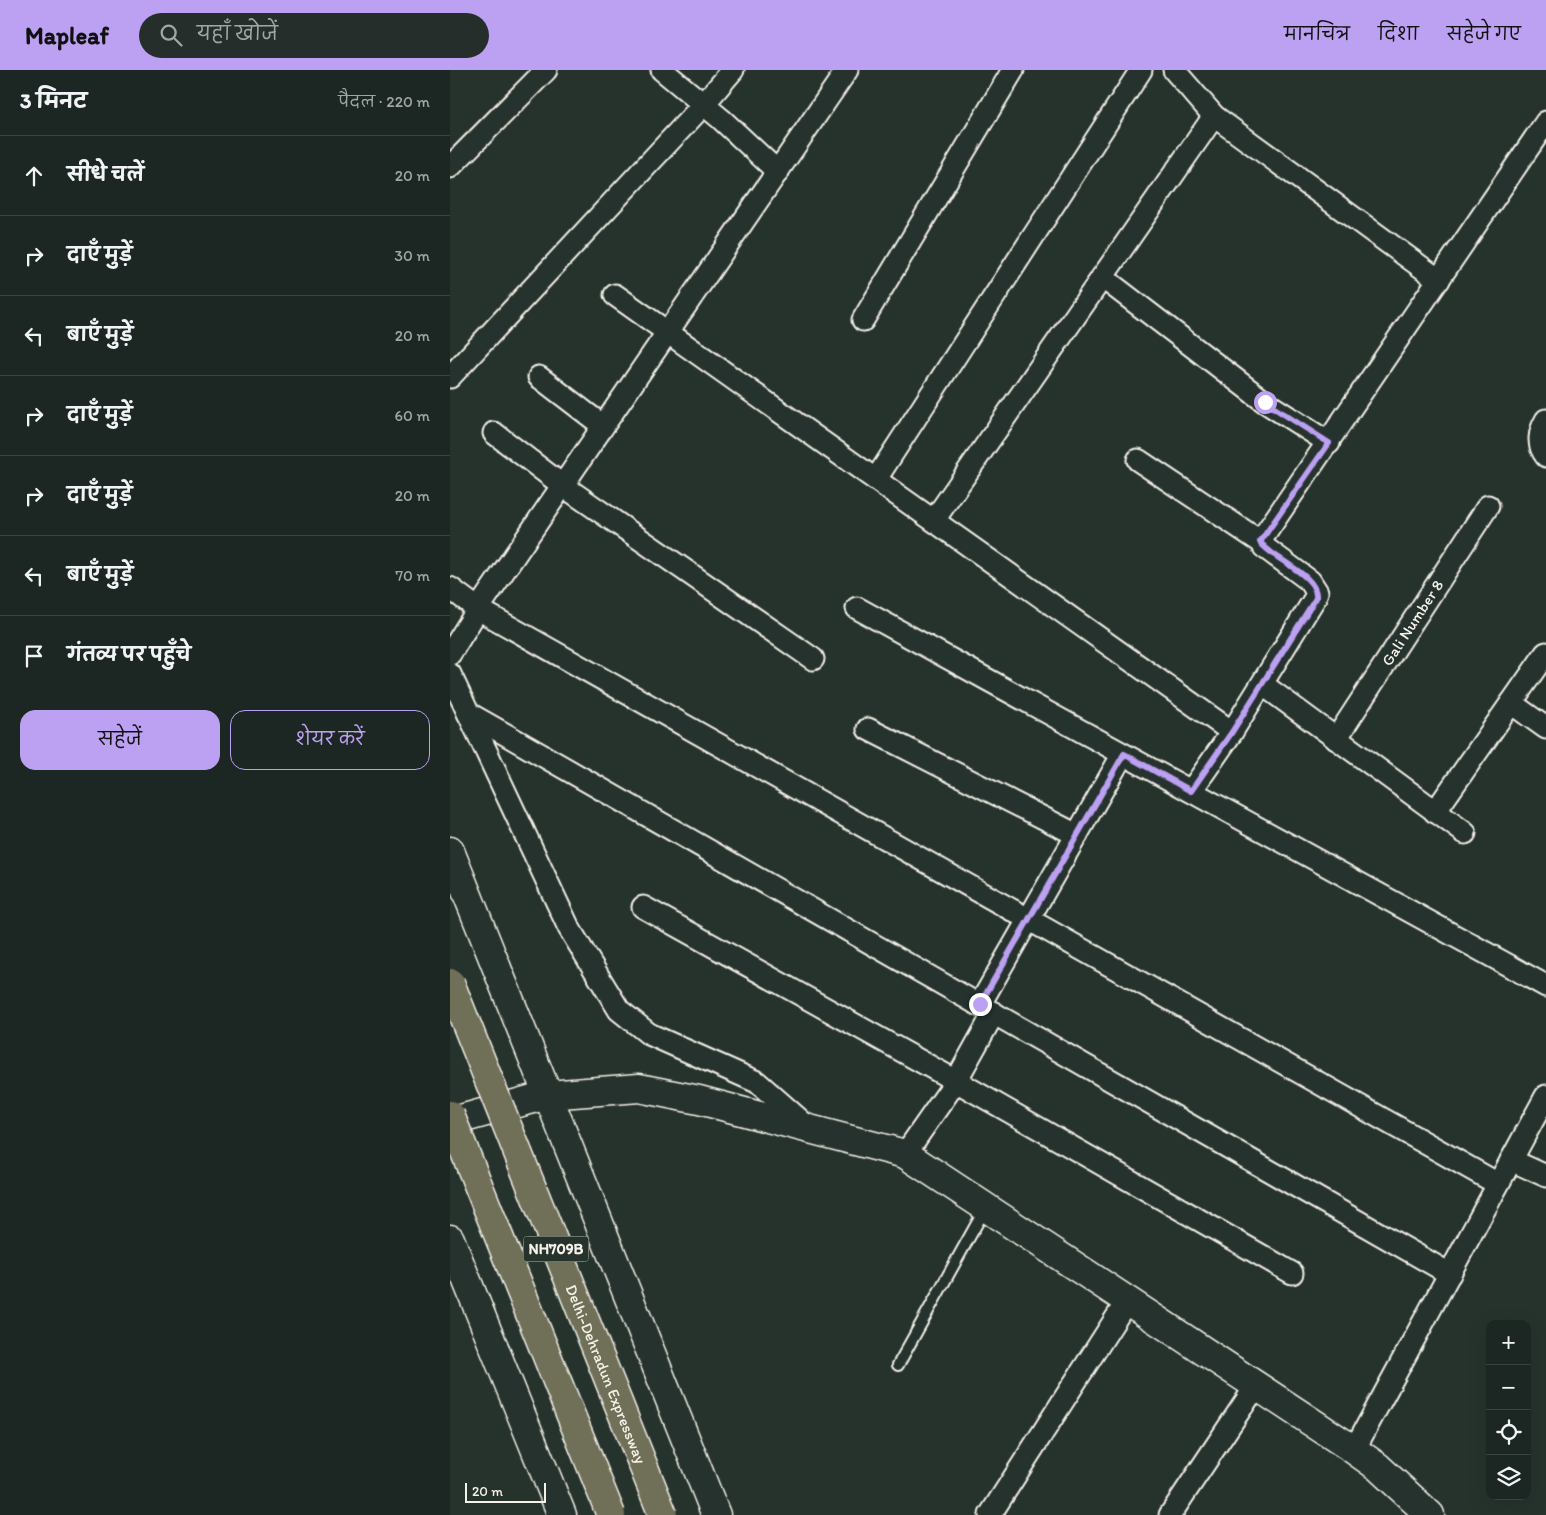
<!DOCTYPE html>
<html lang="hi">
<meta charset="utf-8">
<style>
:root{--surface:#1c2622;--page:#252e2a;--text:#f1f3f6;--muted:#a0a5a5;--line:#3a4340;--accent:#bca0f2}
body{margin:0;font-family:Itim,"Playpen Sans Deva",sans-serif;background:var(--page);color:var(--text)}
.controls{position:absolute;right:15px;bottom:15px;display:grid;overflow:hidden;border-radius:10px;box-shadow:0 5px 20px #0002}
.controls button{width:45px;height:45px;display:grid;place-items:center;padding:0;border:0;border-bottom:1px solid var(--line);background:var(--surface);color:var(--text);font:25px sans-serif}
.scale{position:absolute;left:15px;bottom:12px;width:81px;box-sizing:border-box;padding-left:5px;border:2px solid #f4f1e8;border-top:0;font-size:14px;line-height:18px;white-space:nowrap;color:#f4f1e8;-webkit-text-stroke:4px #26332d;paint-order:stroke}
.stop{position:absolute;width:15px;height:15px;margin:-11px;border:4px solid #bca0f2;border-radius:50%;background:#fff}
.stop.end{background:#bca0f2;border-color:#fff;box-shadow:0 1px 5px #0008}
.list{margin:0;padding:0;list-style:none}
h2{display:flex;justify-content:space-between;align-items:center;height:65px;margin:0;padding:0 20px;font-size:21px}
h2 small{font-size:16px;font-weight:400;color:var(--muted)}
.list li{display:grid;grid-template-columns:32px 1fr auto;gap:15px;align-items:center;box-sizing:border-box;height:80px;padding:0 20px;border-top:1px solid var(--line)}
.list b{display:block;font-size:19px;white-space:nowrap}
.list em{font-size:16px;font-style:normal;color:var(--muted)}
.actions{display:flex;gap:10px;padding:15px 20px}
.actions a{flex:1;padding:11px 0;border:1px solid var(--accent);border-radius:15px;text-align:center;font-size:18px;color:var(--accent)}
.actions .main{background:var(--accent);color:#111}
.icon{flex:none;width:28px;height:28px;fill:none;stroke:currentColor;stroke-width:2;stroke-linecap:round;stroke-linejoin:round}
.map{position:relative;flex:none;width:1096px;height:1445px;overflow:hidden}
header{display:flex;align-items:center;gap:30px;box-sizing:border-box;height:70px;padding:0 25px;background:var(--accent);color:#111}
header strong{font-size:24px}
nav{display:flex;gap:28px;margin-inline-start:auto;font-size:18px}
.search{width:350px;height:45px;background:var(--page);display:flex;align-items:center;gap:12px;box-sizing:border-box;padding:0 18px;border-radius:28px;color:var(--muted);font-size:19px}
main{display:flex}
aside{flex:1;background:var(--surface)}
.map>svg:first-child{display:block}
</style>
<header>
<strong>Mapleaf</strong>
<div class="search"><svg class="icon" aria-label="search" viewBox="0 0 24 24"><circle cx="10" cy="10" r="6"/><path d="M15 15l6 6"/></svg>यहाँ खोजें</div>
<nav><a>मानचित्र</a><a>दिशा</a><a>सहेजे गए</a></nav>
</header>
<main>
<aside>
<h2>3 मिनट<small>पैदल · 220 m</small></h2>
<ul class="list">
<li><svg class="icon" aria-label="ahead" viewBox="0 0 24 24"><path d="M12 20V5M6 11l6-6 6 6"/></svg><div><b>सीधे चलें</b></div><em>20 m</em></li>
<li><svg class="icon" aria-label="right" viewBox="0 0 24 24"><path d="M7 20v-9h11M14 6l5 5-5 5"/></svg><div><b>दाएँ मुड़ें</b></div><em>30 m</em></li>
<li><svg class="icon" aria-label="left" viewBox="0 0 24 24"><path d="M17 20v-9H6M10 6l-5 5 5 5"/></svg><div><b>बाएँ मुड़ें</b></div><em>20 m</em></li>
<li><svg class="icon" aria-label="right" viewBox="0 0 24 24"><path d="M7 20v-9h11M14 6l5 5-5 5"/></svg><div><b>दाएँ मुड़ें</b></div><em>60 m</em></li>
<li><svg class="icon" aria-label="right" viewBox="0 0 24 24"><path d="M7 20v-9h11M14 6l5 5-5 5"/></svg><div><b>दाएँ मुड़ें</b></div><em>20 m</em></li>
<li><svg class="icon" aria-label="left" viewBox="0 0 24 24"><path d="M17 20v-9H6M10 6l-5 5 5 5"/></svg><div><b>बाएँ मुड़ें</b></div><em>70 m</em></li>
<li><svg class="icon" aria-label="arrive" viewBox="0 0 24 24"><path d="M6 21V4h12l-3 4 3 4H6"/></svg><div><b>गंतव्य पर पहुँचे</b></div></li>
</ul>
<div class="actions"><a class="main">सहेजें</a><a>शेयर करें</a></div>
</aside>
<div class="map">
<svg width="1096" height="1445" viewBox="0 0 1096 1445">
<rect width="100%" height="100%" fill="#26332d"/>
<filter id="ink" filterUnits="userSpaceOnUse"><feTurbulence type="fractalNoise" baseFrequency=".02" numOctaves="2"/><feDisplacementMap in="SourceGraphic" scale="10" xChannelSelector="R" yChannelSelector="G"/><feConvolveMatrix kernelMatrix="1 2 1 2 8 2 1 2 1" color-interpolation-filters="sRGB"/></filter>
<g filter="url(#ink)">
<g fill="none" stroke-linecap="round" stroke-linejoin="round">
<defs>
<path id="lane" d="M448,1295L535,1139"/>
<g id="street">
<path d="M212,0L271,49L328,102"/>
<path d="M724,0L764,46L989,210"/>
<path d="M0,97L96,0"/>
<path d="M652,207L815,332L879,373"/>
<path d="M165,225L782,662"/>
<path d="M413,250L563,0"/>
<path d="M0,307L254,34L283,0"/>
<path d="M89,307L153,356"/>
<path d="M1096,350C1089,362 1087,375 1096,386"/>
<path d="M44,363L112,415L363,589"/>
<path d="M688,390L811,472"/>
<path d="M426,409L691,0"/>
<path d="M484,450L764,46"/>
<path d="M0,518L28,539L1048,1114"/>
<path d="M407,538L1096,916"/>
<path d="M0,584L28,539L397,0"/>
<path d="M0,604L119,858L169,940L199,964L307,1012L358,1057"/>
<path d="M812,614L1015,763"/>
<path d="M1061,633L1096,658"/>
<path d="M18,643L1000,1204"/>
<path d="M418,659L627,765"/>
<path id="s1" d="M886,669L1038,436"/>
<path d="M741,721L782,662L865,528L867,522L860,511L814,477L811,470L1096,52"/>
<path d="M985,742L1096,583"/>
<path d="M193,837L506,1011L842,1203"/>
<path d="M530,934L673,684"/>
<path d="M455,1084L506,1011L544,943"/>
<path d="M1061,1090L1096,1106"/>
<path d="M904,1380L1096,1026"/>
<path d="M540,1445L677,1231"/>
<path d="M720,1445L806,1316"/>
</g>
<g id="secondary">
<path d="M0,781L266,1445"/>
<path d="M0,1052L97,1025L189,1018L249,1030L455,1084L904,1380L928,1397L980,1445"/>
<path d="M0,1169L112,1445"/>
</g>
</defs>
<use href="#lane" stroke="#f4f1e8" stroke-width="14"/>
<use href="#street" stroke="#f4f1e8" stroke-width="25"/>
<use href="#secondary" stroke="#f4f1e8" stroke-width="31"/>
<use href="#lane" stroke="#26332d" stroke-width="10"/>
<use href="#street" stroke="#26332d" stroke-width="21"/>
<use href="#secondary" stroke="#26332d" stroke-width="28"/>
<defs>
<g id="highway-bridge">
<path id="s2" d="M0,913L213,1445"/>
<path d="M0,1045L161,1445"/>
</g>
</defs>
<use href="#highway-bridge" stroke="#f4f1e8" stroke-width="31" stroke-linecap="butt"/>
<use href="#highway-bridge" stroke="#706f59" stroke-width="28"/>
</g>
</g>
<g fill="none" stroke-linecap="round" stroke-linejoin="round" filter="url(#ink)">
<path stroke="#bca0f2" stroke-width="6" d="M530,934L674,684L741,721L782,662L866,528C869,505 823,490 810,472L879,373L815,332"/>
</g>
<g text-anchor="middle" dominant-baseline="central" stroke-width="4" stroke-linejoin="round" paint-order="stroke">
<rect fill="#26332d" stroke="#b6b8b0" stroke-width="1" x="73.5" y="1166.5" width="65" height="25" rx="4"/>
<g font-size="15" font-weight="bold" fill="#f4f1e8">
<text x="106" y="1179">NH709B</text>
</g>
<g font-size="16" fill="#f4f1e8" stroke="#26332d">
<text stroke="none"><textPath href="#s1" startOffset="139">Gali Number 8</textPath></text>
<text stroke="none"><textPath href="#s2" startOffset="421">Delhi-Dehradun Expressway</textPath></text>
</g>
</g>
</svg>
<div class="controls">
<button>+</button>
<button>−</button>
<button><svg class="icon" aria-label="locate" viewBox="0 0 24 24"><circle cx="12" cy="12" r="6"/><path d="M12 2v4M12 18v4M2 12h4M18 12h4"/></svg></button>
<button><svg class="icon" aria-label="layers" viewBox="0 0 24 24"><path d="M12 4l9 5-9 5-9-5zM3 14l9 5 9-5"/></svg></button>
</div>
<div class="scale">20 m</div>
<div class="stop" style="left:815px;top:332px"></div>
<div class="stop end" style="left:530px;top:934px"></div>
</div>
</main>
